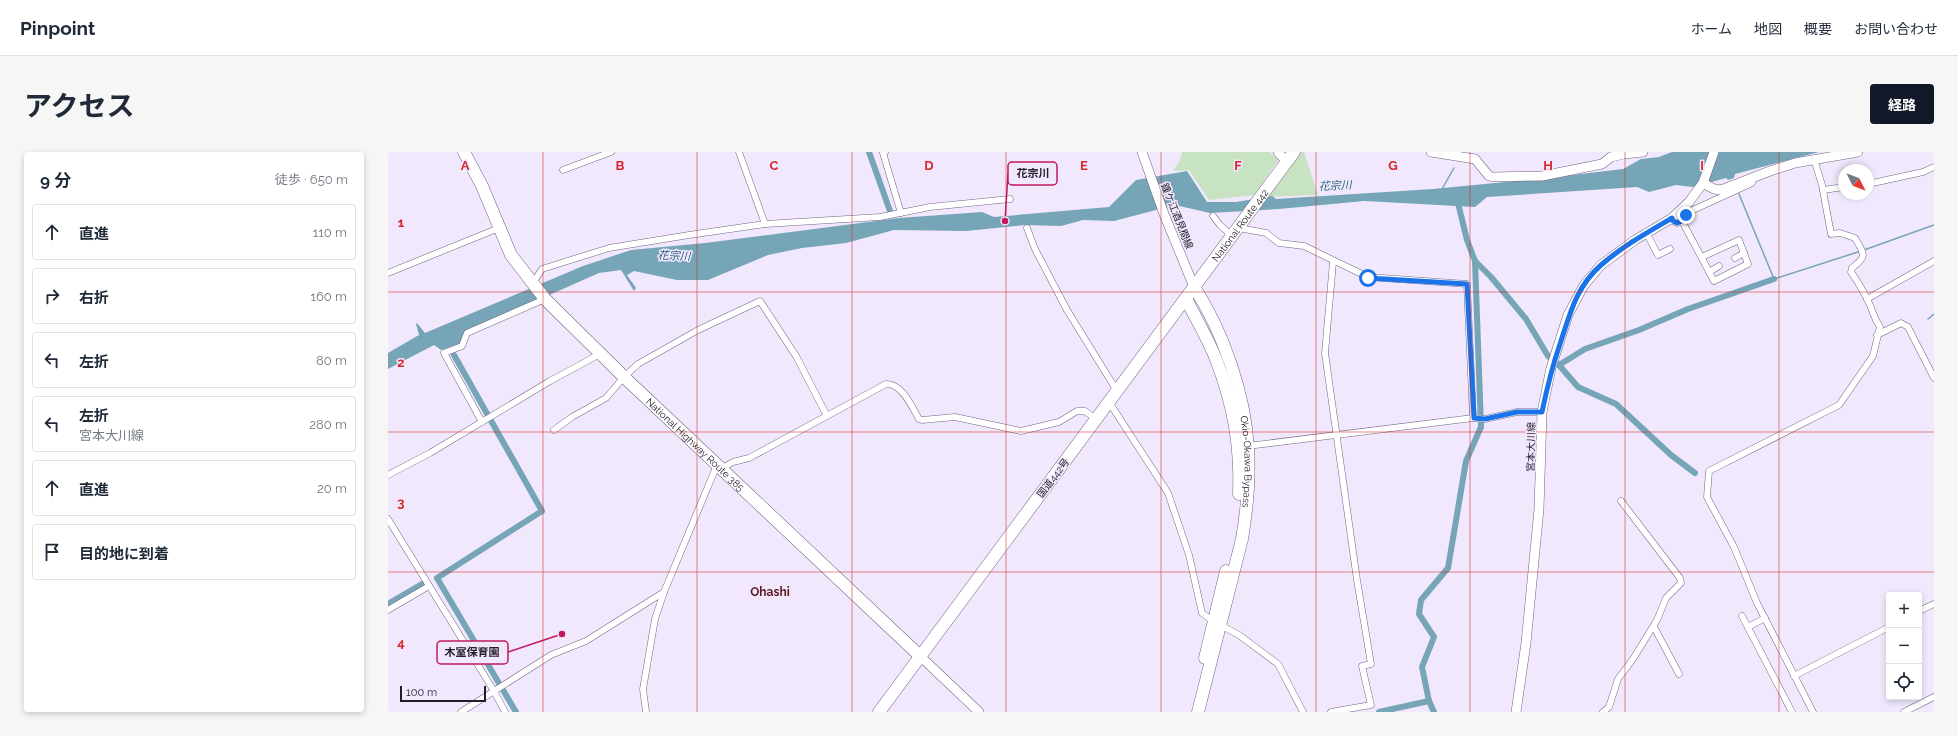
<!DOCTYPE html>
<html lang="ja">
<meta charset="utf-8">
<style>
:root{--surface:#fff;--page:#f6f6f7;--text:#1f2937;--muted:#747a83;--line:#e0e1e3;--accent:#111827}
body{margin:0;font-family:Raleway,"Noto Sans JP",sans-serif;background:var(--page);color:var(--text)}
.controls{position:absolute;right:12px;bottom:12px;display:grid;overflow:hidden;border-radius:4px;box-shadow:0 2px 6px #0003}
.controls button{width:36px;height:36px;display:grid;place-items:center;padding:0;border:0;border-bottom:1px solid var(--line);background:var(--surface);color:var(--text);font:20px sans-serif}
.compass{position:absolute;left:1450px;top:12px;width:36px;height:36px;border-radius:50%;background:var(--surface);box-shadow:0 2px 6px #0003;rotate:132deg}
.scale{position:absolute;left:12px;bottom:10px;width:86px;box-sizing:border-box;padding-left:4px;border:2px solid #231d2a;border-top:0;font-size:11px;line-height:14px;white-space:nowrap;color:#231d2a;-webkit-text-stroke:3px #f1e8fd;paint-order:stroke}
.stop{position:absolute;width:12px;height:12px;margin:-9px;border:3px solid #1a73e8;border-radius:50%;background:#fff}
.stop.end{background:#1a73e8;border-color:#fff;box-shadow:0 1px 4px #0008}
.list{margin:0;padding:0;list-style:none}
h2{display:flex;justify-content:space-between;align-items:center;height:52px;margin:0;padding:0 16px;font-size:17px}
h2 small{font-size:13px;font-weight:400;color:var(--muted)}
.list li{display:grid;grid-template-columns:26px 1fr auto;gap:12px;align-items:center;box-sizing:border-box;height:56px;margin:0 8px 8px;padding:0 8px;border:1px solid var(--line);border-radius:4px}
.list b{display:block;font-size:15px;white-space:nowrap}
.list p{margin:0;font-size:13px;white-space:nowrap;color:var(--muted)}
.list em{font-size:13px;font-style:normal;color:var(--muted)}
.icon{flex:none;width:22px;height:22px;fill:none;stroke:currentColor;stroke-width:2;stroke-linecap:round;stroke-linejoin:round}
.map{position:relative;flex:none;width:1546px;height:560px;overflow:hidden;border-radius:4px}
header{display:flex;align-items:center;gap:24px;box-sizing:border-box;height:56px;padding:0 20px;background:var(--surface);border-bottom:1px solid var(--line)}
header strong{font-size:19px}
nav{display:flex;gap:22px;margin-inline-start:auto;font-size:14px}
.intro{display:flex;align-items:center;justify-content:space-between;box-sizing:border-box;height:96px;padding:0 24px}
h1{margin:0;font-size:28px}
.button{padding:10px 18px;border-radius:4px;background:var(--accent);color:#fff;font-size:14px;font-weight:700}
main{display:flex;gap:24px;padding:0 24px}
aside{flex:1;background:var(--surface);border-radius:4px;box-shadow:0 2px 6px #0003}
.map>svg:first-child{display:block}
</style>
<header>
<strong>Pinpoint</strong>
<nav><a>ホーム</a><a>地図</a><a>概要</a><a>お問い合わせ</a></nav>
</header>
<div class="intro"><h1>アクセス</h1><a class="button">経路</a></div>
<main>
<aside>
<h2>9 分<small>徒歩 · 650 m</small></h2>
<ul class="list">
<li><svg class="icon" aria-label="ahead" viewBox="0 0 24 24"><path d="M12 20V5M6 11l6-6 6 6"/></svg><div><b>直進</b></div><em>110 m</em></li>
<li><svg class="icon" aria-label="right" viewBox="0 0 24 24"><path d="M7 20v-9h11M14 6l5 5-5 5"/></svg><div><b>右折</b></div><em>160 m</em></li>
<li><svg class="icon" aria-label="left" viewBox="0 0 24 24"><path d="M17 20v-9H6M10 6l-5 5 5 5"/></svg><div><b>左折</b></div><em>80 m</em></li>
<li><svg class="icon" aria-label="left" viewBox="0 0 24 24"><path d="M17 20v-9H6M10 6l-5 5 5 5"/></svg><div><b>左折</b><p>宮本大川線</p></div><em>280 m</em></li>
<li><svg class="icon" aria-label="ahead" viewBox="0 0 24 24"><path d="M12 20V5M6 11l6-6 6 6"/></svg><div><b>直進</b></div><em>20 m</em></li>
<li><svg class="icon" aria-label="arrive" viewBox="0 0 24 24"><path d="M6 21V4h12l-3 4 3 4H6"/></svg><div><b>目的地に到着</b></div></li>
</ul>
</aside>
<div class="map">
<svg width="1546" height="560" viewBox="0 0 1546 560">
<rect width="100%" height="100%" fill="#f1e8fd"/>
<g fill="#c7e3c1">
<path d="M794,0H882L890,8L866,43L821,48L801,18L785,19L792,8Z"/>
<path d="M912,0H916L930,43L878,45Z"/>
</g>
<path fill="#75a5b7" d="M1284,0H1431L1347,22L1346,26L1340,28L1338,26L1305,35L1288,33L1261,40L1249,35L1099,45L1087,55L976,49L891,57L822,61L787,53L726,69L695,68L673,74L637,73L578,79L506,78L458,91L414,96L380,103L320,128H289L246,119L239,123L248,136L246,139L233,118L211,121L78,180L74,191L53,198L46,193L0,217V201L31,183L28,172L29,171L37,181L195,114L243,98L317,91L511,66L594,60L606,65L721,55L748,28L799,19L819,50H848L884,44L888,47L1045,37L1168,25L1235,17L1253,7L1271,5Z"/>
<g fill="none" stroke-linecap="round" stroke-linejoin="round">
<g stroke="#75a5b7" stroke-width="1.5">
<path d="M1054,37L1066,16"/>
<path d="M1351,42L1386,127L1473,99"/>
<path d="M1476,98L1546,73"/>
<path d="M1540,167L1546,162"/>
</g>
<g stroke="#75a5b7" stroke-width="6">
<path d="M481,0L502,59"/>
<path d="M1069,47L1079,88L1087,109L1103,125L1138,167L1160,204L1171,213L1190,235L1228,252L1283,303L1307,321"/>
<path d="M66,203L154,359L49,426L128,560"/>
<path d="M1171,213L1197,197L1251,178L1300,157L1386,127"/>
<path d="M0,452L34,432"/>
<path d="M991,560L1041,549"/>
<path d="M1046,560L1041,549L1034,515L1046,485L1031,462L1033,448L1060,416L1078,309L1093,275L1087,109"/>
</g>
<defs>
<g id="street">
<path d="M351,0L377,72"/>
<path d="M497,0L495,1L513,61"/>
<path d="M175,18L223,0"/>
<path d="M1480,32L1535,20L1546,15"/>
<path d="M1435,38L1456,35"/>
<path d="M825,64L832,73L844,84"/>
<path d="M1284,66L1285,69L1289,71L1294,69L1305,58L1364,31L1365,25"/>
<path d="M1294,69L1326,129L1360,112L1351,88L1314,105"/>
<path d="M639,76L647,97L679,158L729,239"/>
<path d="M851,76L878,81L891,91L916,94L980,125L1079,132L1085,266"/>
<path d="M1258,80L1270,103L1282,97"/>
<path d="M1347,106L1356,101"/>
<path d="M1321,120L1331,114"/>
<path d="M0,121L111,76"/>
<path d="M145,131L154,117L221,96L301,83L377,72L492,65L542,55L622,47"/>
<path d="M1479,147L1546,109"/>
<path d="M1489,183L1513,171L1520,175L1546,226"/>
<path d="M721,250L780,341L801,403L814,461L825,469L851,483L890,512L915,560"/>
<path d="M94,270L56,201L74,194L79,181L157,147"/>
<path d="M166,278L184,265L218,246L236,225L250,212L310,178L372,149L408,204L439,264"/>
<path d="M859,294L1085,266L1097,267L1129,260H1154"/>
<path d="M333,317L345,310L361,306L498,232C514,231 524,255 531,267L534,268L567,265L633,279L671,270L689,259H697L708,267"/>
<path d="M0,323L42,301L162,229L212,202"/>
<path d="M0,367L106,539L117,560"/>
<path d="M0,458L41,434"/>
<path d="M1531,459L1546,452"/>
<path d="M1354,464L1404,560"/>
<path d="M1266,475L1291,522"/>
<path d="M1360,475L1377,466"/>
<path d="M1406,524L1501,475"/>
<path d="M73,560L163,503L198,489L276,440"/>
<path d="M258,560L255,537L267,467L276,440L329,313"/>
<path d="M943,560L983,553L974,514L983,512L969,428L937,201L945,110"/>
<path d="M1215,560L1221,555L1230,527L1245,507L1269,468L1278,446L1293,431L1292,426L1233,349"/>
<path d="M1425,560L1369,451L1346,395L1319,345L1321,319L1451,253L1485,204L1492,175C1485,165 1486,161 1481,151C1476,140 1470,130 1463,120L1464,116C1480,104 1476,102 1467,86L1452,81L1443,82L1434,33L1426,7"/>
<path d="M1516,560L1546,545"/>
</g>
<g id="secondary">
<path d="M754,0L776,62L806,135"/>
<path d="M890,0L899,10"/>
<path d="M1043,0L1087,7L1101,24L1105,25L1154,24L1214,12L1223,5L1236,2L1255,0"/>
<path d="M1315,31L1326,37L1333,38L1382,19L1407,11L1470,0"/>
<path d="M532,504L591,560"/>
<path d="M1128,560L1138,491L1151,357L1154,260L1163,216L1180,163L1196,133L1213,113L1247,88L1284,66L1301,50L1315,31L1326,0"/>
</g>
<g id="highway">
<path id="s1" d="M76,0L94,34L123,103L157,147L236,225L532,504"/>
<path id="s2" d="M806,135C835,179 857,243 860,296C862,326 859,357 854,387L810,560"/>
<path d="M798,147C808,167 821,188 829,210C845,251 853,298 851,342"/>
<path d="M817,506L838,419"/>
<path id="s3" d="M491,560L906,0"/>
</g>
</defs>
<use href="#street" stroke="#716482" stroke-width="7"/>
<use href="#secondary" stroke="#716482" stroke-width="10"/>
<use href="#highway" stroke="#716482" stroke-width="13"/>
<use href="#street" stroke="#fff" stroke-width="6"/>
<use href="#secondary" stroke="#fff" stroke-width="9"/>
<use href="#highway" stroke="#fff" stroke-width="12"/>
</g>
<g fill="none" stroke-linecap="round" stroke-linejoin="round">
<path stroke="#1a73e8" stroke-width="5" d="M980,126L1079,132L1086,266L1097,267L1129,260H1154C1159,236 1164,215 1172,192C1182,162 1188,135 1213,113C1235,94 1260,80 1284,66L1285,69L1289,71L1294,69L1298,63"/>
</g>
<path fill="none" stroke="#d62828" stroke-width="1" stroke-opacity="0.55" d="M155,0V560M309,0V560M464,0V560M618,0V560M773,0V560M928,0V560M1082,0V560M1237,0V560M1391,0V560M0,140H1546M0,280H1546M0,420H1546"/>
<g text-anchor="middle" dominant-baseline="central" stroke-width="3" stroke-linejoin="round" paint-order="stroke">
<g font-size="10" fill="#231d2a" stroke="#f1e8fd">
<text transform="translate(789 64) rotate(68)">鐘ケ江酒見間線</text>
<text stroke="none"><textPath href="#s3" startOffset="606">National Route 442</textPath></text>
<text stroke="none"><textPath href="#s1" startOffset="378">National Highway Route 385</textPath></text>
<text transform="translate(1143 295) rotate(-89)">宮本大川線</text>
<text stroke="none"><textPath href="#s2" startOffset="185">Okio-Okawa Bypass</textPath></text>
<text transform="translate(665 326) rotate(-53)">国道442号</text>
</g>
<g font-size="11" font-style="italic" fill="#236074" stroke="#f1e8fd">
<text transform="translate(947 34) rotate(-3)">花宗川</text>
<text transform="translate(286 104) rotate(2)">花宗川</text>
</g>
<g font-size="12" font-weight="bold" fill="#5c1722" stroke="#f1e8fd">
<text x="382" y="440">Ohashi</text>
</g>
</g>
<g font-size="13" text-anchor="middle" font-weight="bold" fill="#d62828" stroke="#f1e8fd" stroke-width="3" stroke-linejoin="round" paint-order="stroke">
<text x="77" y="18">A</text>
<text x="232" y="18">B</text>
<text x="386" y="18">C</text>
<text x="541" y="18">D</text>
<text x="696" y="18">E</text>
<text x="850" y="18">F</text>
<text x="1005" y="18">G</text>
<text x="1160" y="18">H</text>
<text x="1314" y="18">I</text>
<text x="13" y="75">1</text>
<text x="13" y="215">2</text>
<text x="13" y="355">3</text>
<text x="13" y="495">4</text>
</g>
<path fill="none" stroke="#c2185b" stroke-width="1.5" d="M617 69L620 21M174 482L120 500"/>
<g fill="#c2185b" stroke="#f1e8fd" stroke-width="1.5">
<circle cx="617" cy="69" r="4"/>
<circle cx="174" cy="482" r="4"/>
</g>
<g fill="#f1e8fd" stroke="#c2185b" stroke-width="1.5">
<rect x="620" y="10" width="49" height="23" rx="4"/>
<rect x="49" y="489" width="71" height="23" rx="4"/>
</g>
<g font-size="11" text-anchor="middle" font-weight="bold" fill="#231d2a">
<text x="645" y="25">花宗川</text>
<text x="84" y="504">木室保育園</text>
</g>
</svg>
<div class="controls">
<button>+</button>
<button>−</button>
<button><svg class="icon" aria-label="locate" viewBox="0 0 24 24"><circle cx="12" cy="12" r="6"/><path d="M12 2v4M12 18v4M2 12h4M18 12h4"/></svg></button>
</div>
<svg class="compass" viewBox="-18 -18 36 36"><path d="M0-13l5 13h-10z" fill="#e53935"/><path d="M0 13l5-13h-10z" fill="#747a83"/></svg>
<div class="scale">100 m</div>
<div class="stop" style="left:980px;top:126px"></div>
<div class="stop end" style="left:1298px;top:63px"></div>
</div>
</main>
